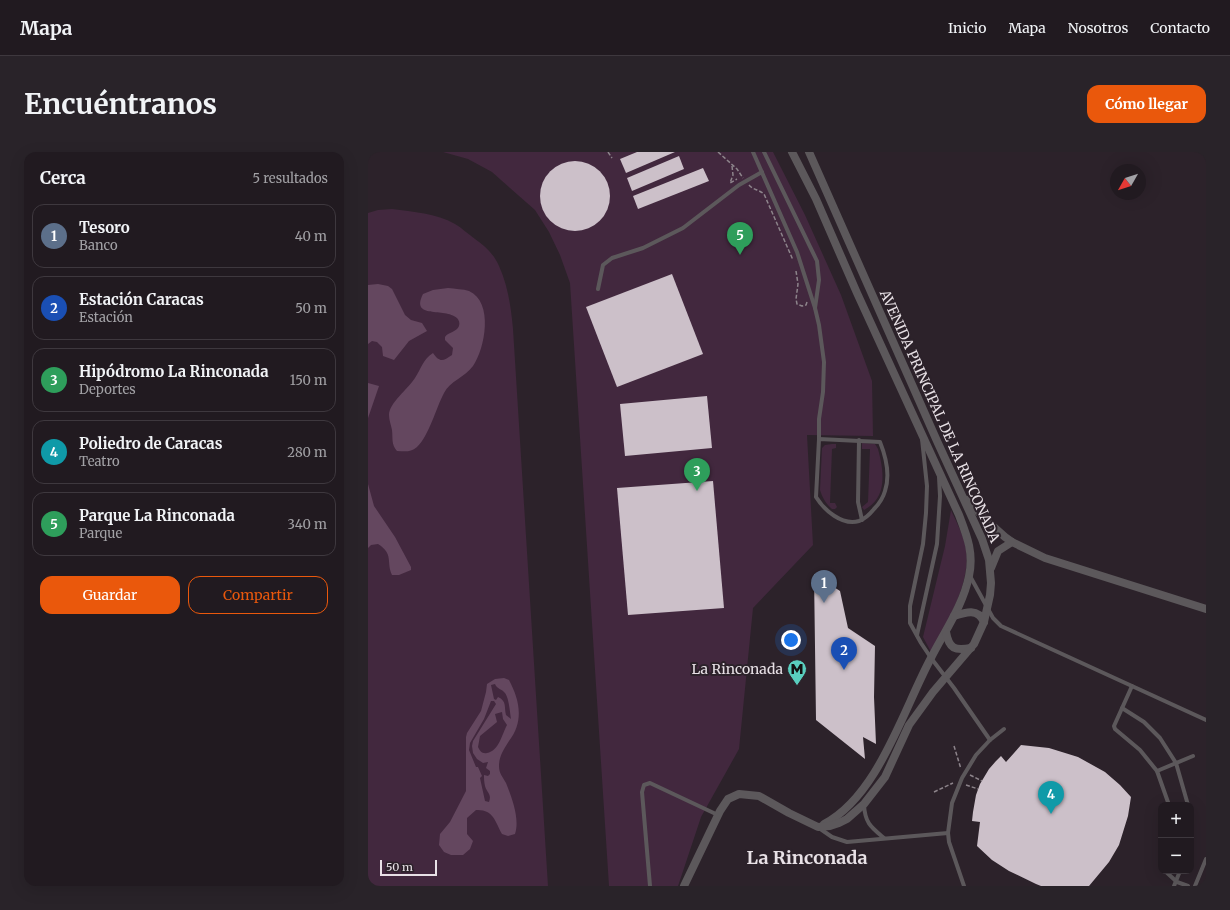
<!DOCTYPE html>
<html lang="es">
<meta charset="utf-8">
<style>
:root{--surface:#211a20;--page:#292329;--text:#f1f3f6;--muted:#a2a1a5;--line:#3e383e;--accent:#ea580c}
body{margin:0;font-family:Merriweather,serif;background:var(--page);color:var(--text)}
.controls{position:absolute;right:12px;bottom:12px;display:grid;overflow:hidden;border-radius:8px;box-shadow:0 4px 16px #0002}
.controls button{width:36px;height:36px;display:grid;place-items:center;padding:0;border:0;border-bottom:1px solid var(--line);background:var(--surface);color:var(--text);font:20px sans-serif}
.compass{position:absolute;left:742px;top:12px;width:36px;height:36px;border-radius:50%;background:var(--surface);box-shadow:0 4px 16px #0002;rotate:231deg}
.scale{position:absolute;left:12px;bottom:10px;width:57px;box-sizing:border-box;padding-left:4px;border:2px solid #e8e1e6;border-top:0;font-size:11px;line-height:14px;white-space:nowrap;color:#e8e1e6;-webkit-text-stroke:3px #2c222a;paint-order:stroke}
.you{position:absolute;left:423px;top:488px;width:14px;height:14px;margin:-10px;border:3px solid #fff;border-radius:50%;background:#1a73e8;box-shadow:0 0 0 6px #1a73e833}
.badge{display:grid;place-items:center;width:26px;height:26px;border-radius:50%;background:var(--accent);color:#fff;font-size:13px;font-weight:700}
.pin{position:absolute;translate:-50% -33px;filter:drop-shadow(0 1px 2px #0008)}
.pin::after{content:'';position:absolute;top:21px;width:14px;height:12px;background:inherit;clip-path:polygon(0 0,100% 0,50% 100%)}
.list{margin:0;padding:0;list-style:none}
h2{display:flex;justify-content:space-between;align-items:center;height:52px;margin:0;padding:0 16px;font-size:17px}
h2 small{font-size:13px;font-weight:400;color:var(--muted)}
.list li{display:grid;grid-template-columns:26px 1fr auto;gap:12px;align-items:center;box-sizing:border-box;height:64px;margin:0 8px 8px;padding:0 8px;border:1px solid var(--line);border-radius:12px}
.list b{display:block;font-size:15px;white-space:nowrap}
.list p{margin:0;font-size:13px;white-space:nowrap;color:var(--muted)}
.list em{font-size:13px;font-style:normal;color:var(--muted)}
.actions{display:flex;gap:8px;padding:12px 16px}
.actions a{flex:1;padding:9px 0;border:1px solid var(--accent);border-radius:12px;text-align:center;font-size:14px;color:var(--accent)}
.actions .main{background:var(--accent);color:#fff}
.map{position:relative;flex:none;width:838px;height:734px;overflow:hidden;border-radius:12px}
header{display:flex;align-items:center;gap:24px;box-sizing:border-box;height:56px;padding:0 20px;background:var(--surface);border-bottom:1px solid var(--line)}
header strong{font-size:19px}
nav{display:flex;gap:22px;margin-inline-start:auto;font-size:14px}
.intro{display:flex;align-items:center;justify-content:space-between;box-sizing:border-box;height:96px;padding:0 24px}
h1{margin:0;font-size:28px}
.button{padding:10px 18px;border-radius:12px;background:var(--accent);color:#fff;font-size:14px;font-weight:700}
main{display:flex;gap:24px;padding:0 24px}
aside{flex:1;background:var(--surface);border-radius:12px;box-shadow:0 4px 16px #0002}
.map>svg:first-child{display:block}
</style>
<header>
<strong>Mapa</strong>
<nav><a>Inicio</a><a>Mapa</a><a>Nosotros</a><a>Contacto</a></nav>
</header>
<div class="intro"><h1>Encuéntranos</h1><a class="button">Cómo llegar</a></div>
<main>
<aside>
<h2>Cerca<small>5 resultados</small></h2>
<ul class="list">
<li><span class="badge" style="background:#5c6f8a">1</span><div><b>Tesoro</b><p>Banco</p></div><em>40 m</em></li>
<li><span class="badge" style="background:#1a4fb4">2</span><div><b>Estación Caracas</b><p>Estación</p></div><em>50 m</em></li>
<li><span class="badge" style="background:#2e9e5b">3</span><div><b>Hipódromo La Rinconada</b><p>Deportes</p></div><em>150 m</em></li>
<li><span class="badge" style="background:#0f9aa8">4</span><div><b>Poliedro de Caracas</b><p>Teatro</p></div><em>280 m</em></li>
<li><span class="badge" style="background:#2e9e5b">5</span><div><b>Parque La Rinconada</b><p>Parque</p></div><em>340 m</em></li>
</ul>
<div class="actions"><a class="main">Guardar</a><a>Compartir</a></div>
</aside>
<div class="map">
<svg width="838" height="734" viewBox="0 0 838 734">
<rect width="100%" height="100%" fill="#2c222a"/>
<g fill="#42283e">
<path d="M75,0H405L437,63L473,143L504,229L505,284L439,283L445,393L385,456L371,597L333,665L310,734H241L202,131L192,103L181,80L167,58L124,20L100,7Z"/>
<path d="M24,57C45,60 68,61 87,72C94,76 100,82 107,87C117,94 126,102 131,114C140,134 143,155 145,177L180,734H0V61L10,58Z"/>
<path d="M494,291L507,292L510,297C516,319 520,346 496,358L494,355L500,350L502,297H494Z"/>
<path d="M464,292H468V296L464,297L462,351H467L469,355L467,357H464C458,352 454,345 452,338L454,296L457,293Z"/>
<path d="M583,358C588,369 594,380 597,392C606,426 579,471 563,500L555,485L577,394Z"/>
</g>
<g fill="#64475f" fill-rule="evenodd">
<path d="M10,132L20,134L24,137L37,163L43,168L54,171L59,179L41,189L26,208L15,204L14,195L9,190L4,189L0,192V133Z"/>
<path d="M80,136C87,137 95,137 101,139C126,150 117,197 105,214C97,225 82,229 76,241C68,256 61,284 49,295C42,301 36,299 29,299C23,292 25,286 24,278C23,273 21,268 21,263C21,251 40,237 47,226C53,217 55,207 65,201C72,211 75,209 84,203L85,196L77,188V185C80,180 89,180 91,174C92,171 91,168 89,166C77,155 42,168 55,142L65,138Z"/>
<path d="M0,231L11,234L0,266Z"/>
<path d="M0,332L6,354L27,385L43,415V418L31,423H24C18,410 26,402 10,392L3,393L0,396Z"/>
<path d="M136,526L141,528C152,549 156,569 141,589C136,597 131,604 131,614C131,622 135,625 138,631C144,646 152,667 147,682L140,684L134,682C127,669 125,657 108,658L99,666V682L105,689L102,697L95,703H83L76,700L71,693L72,682L82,670L98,639V585L99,581L113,559L118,540L119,532L127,527ZM127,532C129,537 134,537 137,541C141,546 142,561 143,567L138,563C136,555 139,549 130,545L128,548L126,547L123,533ZM123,549H126L128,552L105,589L104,594L105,601L109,607L115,611L120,610L118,616L122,619V622L120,624L116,623C116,626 116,630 117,634C119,641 124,642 121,650L117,649L112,626L114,624L110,615H108L101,598L102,591L116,567ZM134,560L135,567L139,573C134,582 131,599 119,601C114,602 112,599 110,595L112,584L129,570L127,562Z"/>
</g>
<g fill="#ccc0c9">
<path d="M269,0H307L258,21L252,7Z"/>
<path d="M311,4L316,17L264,39L259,26Z"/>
<circle cx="207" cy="44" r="35"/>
<path d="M335,16L341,29L270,57L265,44Z"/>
<path d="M304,122L335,202L249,235L218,155Z"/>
<path d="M339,244L344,296L257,304L252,252Z"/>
<path d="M345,329L356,456L260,463L249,336Z"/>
<path d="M446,422L472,439L480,476L507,494L506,545L508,592L495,585L497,607L448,568Z"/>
<path d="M653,593L681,596L710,605L737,620L752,633L763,645L760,664L751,693L741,710L721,734H673L668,732L641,719L624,708L609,694L612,670L604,669L605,660L608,643L612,632L621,617L628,609L633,604L638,610Z"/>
</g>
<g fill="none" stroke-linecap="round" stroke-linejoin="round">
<g stroke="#8d848b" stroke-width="1.5" stroke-dasharray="4 2" stroke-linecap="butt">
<path d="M240,0L244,6"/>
<path d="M350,0L369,17L375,26"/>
<path d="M364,14L365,23L362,31L369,27"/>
<path d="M381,33C385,38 390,37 396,42L425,108"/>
<path d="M428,119L430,132L428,147L429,152L434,154L438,153L439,150"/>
<path d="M586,594L593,617"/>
<path d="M602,623L614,629"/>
<path d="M598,633L610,637"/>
<path d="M566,640L585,631"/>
</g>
<g stroke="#5c585b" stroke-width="4">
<path d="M385,0L429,100L447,156L451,173L456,210L455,240L451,267V287"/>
<path d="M396,0L449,109L451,128L447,156"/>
<path d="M230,137L235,113L244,106L275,96L315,76L371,33L394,20"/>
<path d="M451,287L512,290C518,305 522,324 517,339C515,346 511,352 506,357C502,362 497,367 491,369C474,374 456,358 448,345Z"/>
<path d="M554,287L559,334L558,361L555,392L542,454V471L553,491L563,506L586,536L622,588"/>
<path d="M491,288L490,350L494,368"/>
<path d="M602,424L625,466L633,474L838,568"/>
<path d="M549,483L569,392L572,344L571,325"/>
<path d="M764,534L746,574L747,577L772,598L789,619L801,653"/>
<path d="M754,556L776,570L792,586L808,611L820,653"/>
<path d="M789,619L825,604"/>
<path d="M496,653C497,671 503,675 516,686"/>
<path d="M451,676L464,685L479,690L580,681"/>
<path d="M823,679V680"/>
<path d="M797,719L809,730L820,734"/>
<path d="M282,734L274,640L276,633L282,631L350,663"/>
<path d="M596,734L581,690L580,681L584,651L594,626L608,603L622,588L636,577"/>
<path d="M806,734L812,719"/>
<path d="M827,734L838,707"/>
</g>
<g stroke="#5c585b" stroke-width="8">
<path d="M424,0L448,47L489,141L591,363C599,384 606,401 601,424C595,454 576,480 563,506C535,558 510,644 456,672"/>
<path d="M599,348L618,368L637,385L644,390L677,406L838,457"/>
<path d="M623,416L630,399L644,390"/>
<path d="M586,464C598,460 610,456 616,470"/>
<path d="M578,480C581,497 587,499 603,496"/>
<path d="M316,734L352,659L360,647L371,642L391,644L421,661L450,675L462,674L471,671L479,667L496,652L517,625L541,573L565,540L606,492L616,470L622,443L623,431L621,408L614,387L569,289L441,0"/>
</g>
</g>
<defs>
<symbol id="metro-pin" viewBox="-11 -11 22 30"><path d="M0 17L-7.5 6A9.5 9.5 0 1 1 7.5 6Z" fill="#59cebe" stroke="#2c222a"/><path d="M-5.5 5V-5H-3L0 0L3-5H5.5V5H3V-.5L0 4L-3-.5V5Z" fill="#111"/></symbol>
</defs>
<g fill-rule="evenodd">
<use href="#metro-pin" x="418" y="506" width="22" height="30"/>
</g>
<g text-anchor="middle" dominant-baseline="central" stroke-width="4" stroke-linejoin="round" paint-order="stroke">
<g font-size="14" fill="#e8e1e6" stroke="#2c222a">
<text transform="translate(572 264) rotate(66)">AVENIDA PRINCIPAL DE LA RINCONADA</text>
</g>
<g font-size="14" fill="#e8e1e6" stroke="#2c222a" text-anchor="end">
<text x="415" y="517">La Rinconada</text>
</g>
<g font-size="18" font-weight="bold" fill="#e8e1e6" stroke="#2c222a">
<text x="439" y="705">La Rinconada</text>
</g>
</g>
</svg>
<div class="controls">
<button>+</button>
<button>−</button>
</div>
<svg class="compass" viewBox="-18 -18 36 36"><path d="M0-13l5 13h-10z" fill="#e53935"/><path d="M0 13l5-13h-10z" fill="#a2a1a5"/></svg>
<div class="scale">50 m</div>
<div class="you"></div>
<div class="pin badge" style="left:456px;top:451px;background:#5c6f8a">1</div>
<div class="pin badge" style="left:476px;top:518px;background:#1a4fb4">2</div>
<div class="pin badge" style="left:329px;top:339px;background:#2e9e5b">3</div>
<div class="pin badge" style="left:683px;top:662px;background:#0f9aa8">4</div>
<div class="pin badge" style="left:372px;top:103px;background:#2e9e5b">5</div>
</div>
</main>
